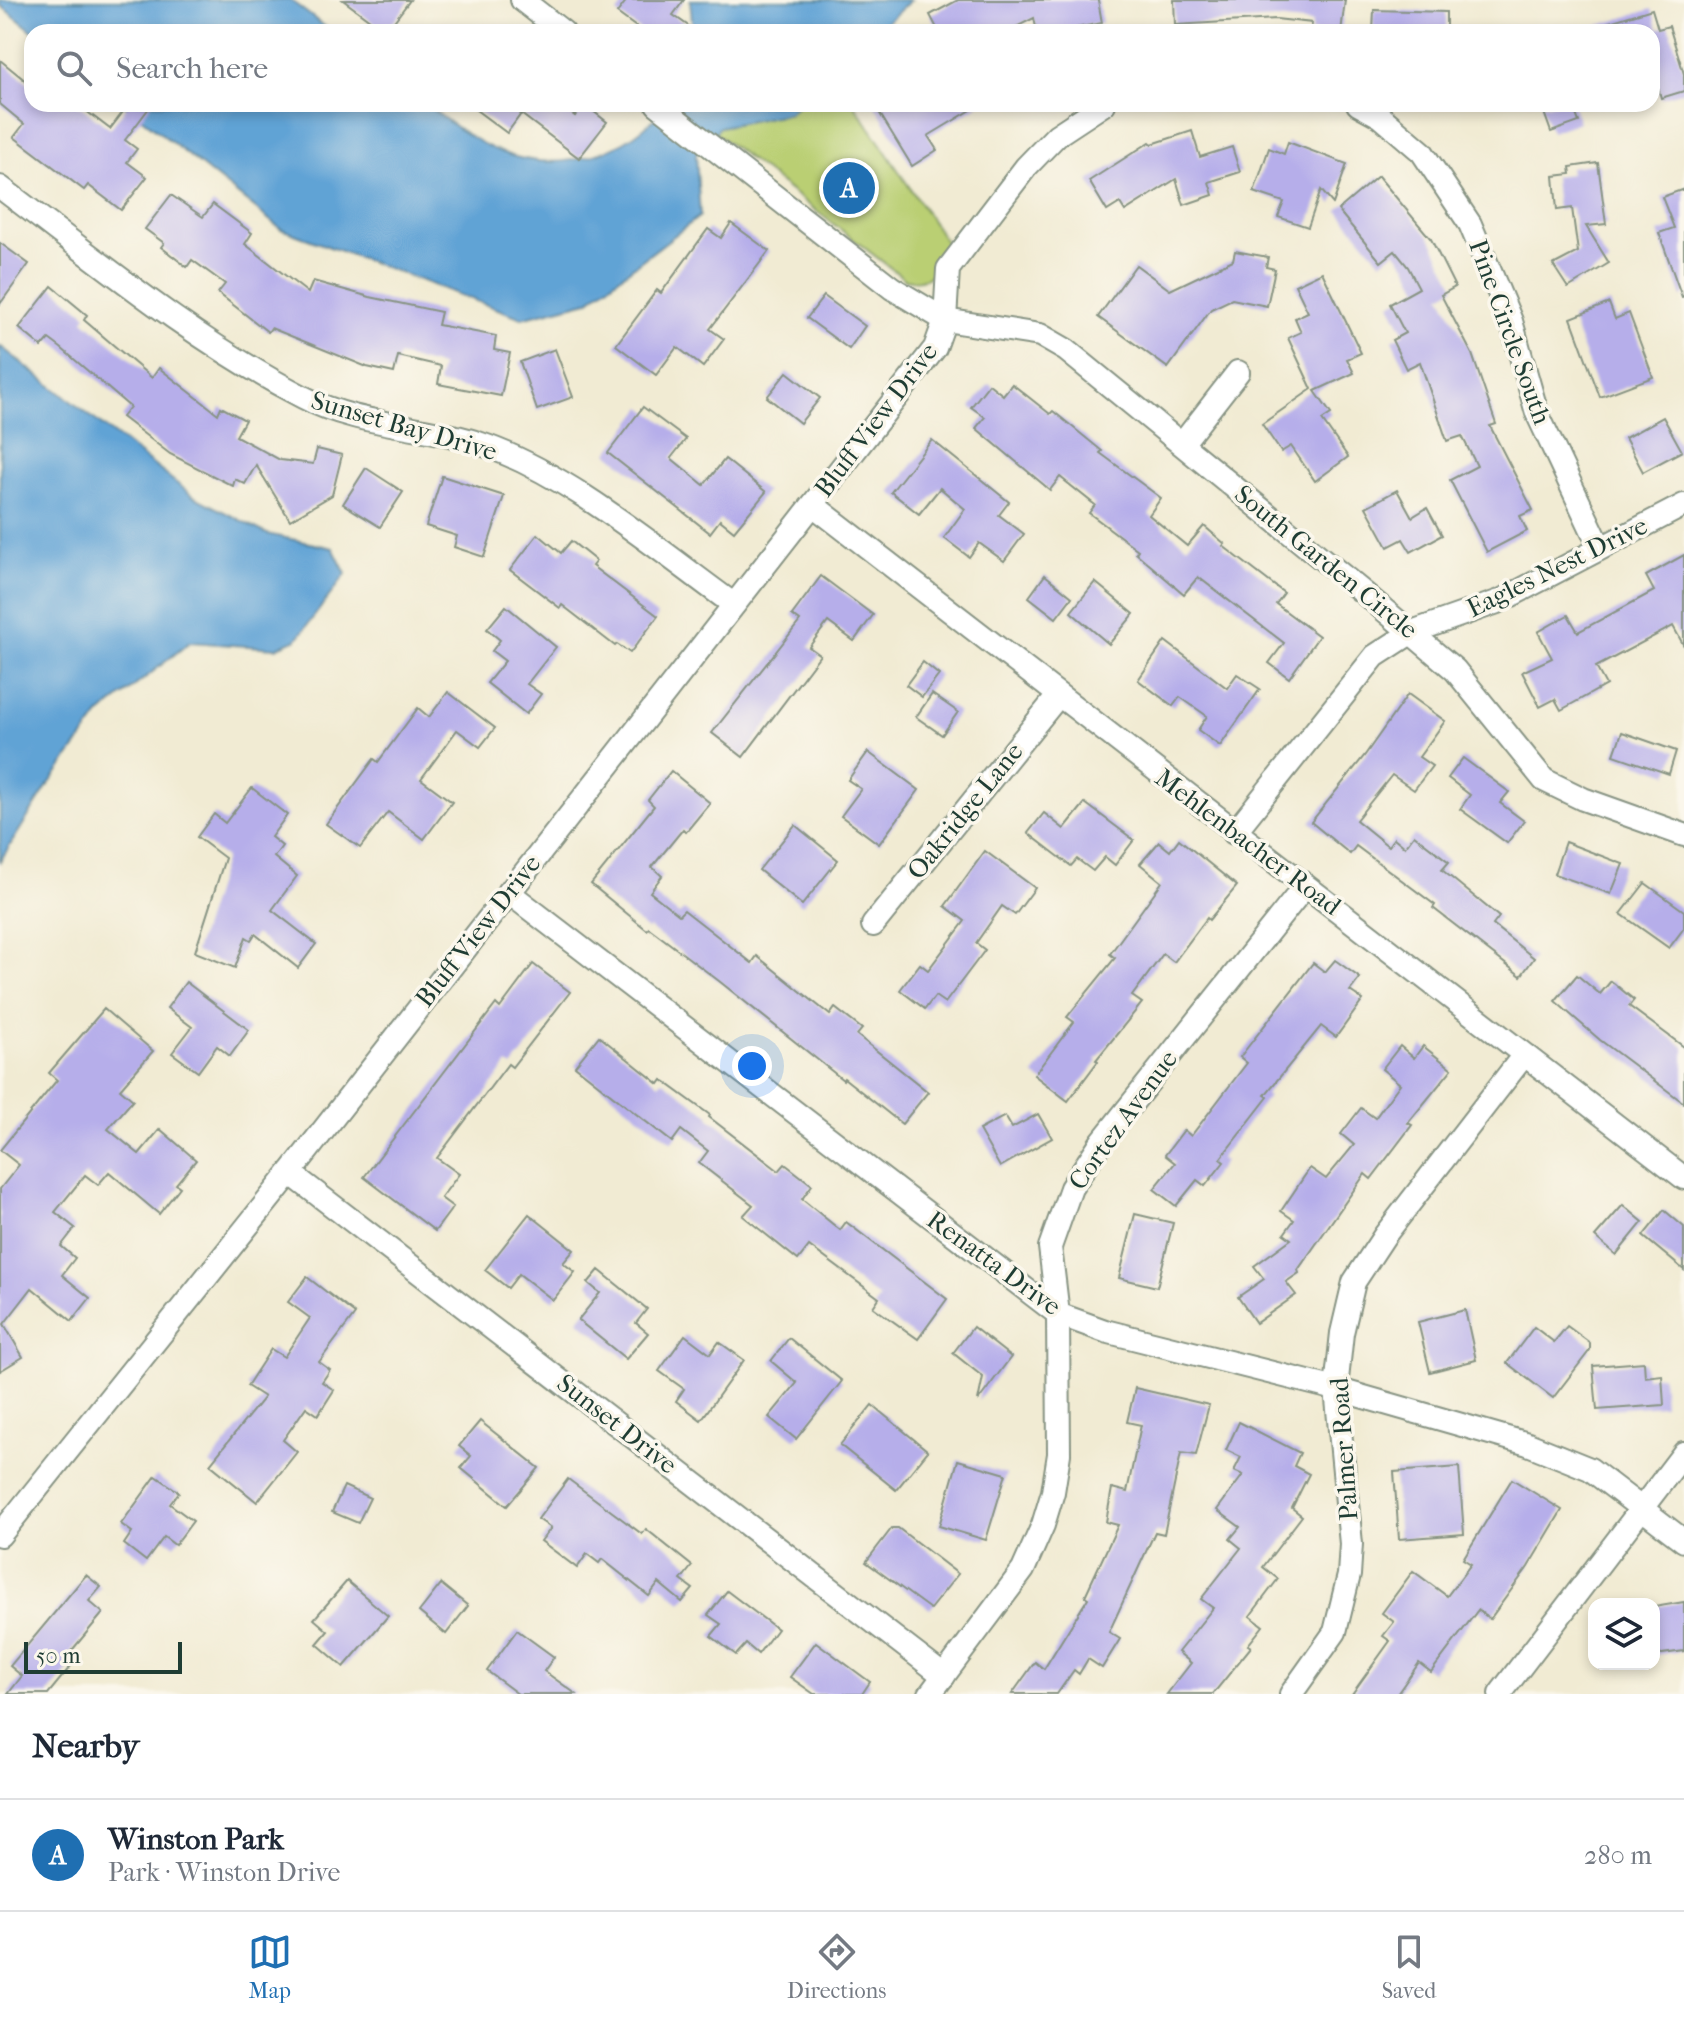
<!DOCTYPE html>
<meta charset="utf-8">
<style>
:root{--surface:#fff;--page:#f6f6f7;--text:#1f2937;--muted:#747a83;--line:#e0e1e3;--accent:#1f6fb2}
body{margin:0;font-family:"IM FELL French Canon",serif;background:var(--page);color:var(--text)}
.controls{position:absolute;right:24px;bottom:24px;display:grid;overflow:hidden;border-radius:16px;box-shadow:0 4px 12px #0003}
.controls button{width:72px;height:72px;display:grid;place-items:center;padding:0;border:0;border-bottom:2px solid var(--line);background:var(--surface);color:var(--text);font:40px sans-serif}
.scale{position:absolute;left:24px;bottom:20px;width:158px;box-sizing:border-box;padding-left:8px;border:4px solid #1f3d34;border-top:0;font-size:22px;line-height:28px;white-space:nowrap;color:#1f3d34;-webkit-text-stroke:6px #fbf7ec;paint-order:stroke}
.you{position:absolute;left:752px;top:1066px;width:28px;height:28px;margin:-20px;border:6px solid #fff;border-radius:50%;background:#1a73e8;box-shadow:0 0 0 12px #1a73e833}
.badge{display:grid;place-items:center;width:52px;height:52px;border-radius:50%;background:var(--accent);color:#fff;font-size:26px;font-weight:700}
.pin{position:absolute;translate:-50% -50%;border:4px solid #fff;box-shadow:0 2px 8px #0006}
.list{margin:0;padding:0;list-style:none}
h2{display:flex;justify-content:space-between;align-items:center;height:104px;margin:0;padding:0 32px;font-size:34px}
h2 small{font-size:26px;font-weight:400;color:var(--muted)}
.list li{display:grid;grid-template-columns:52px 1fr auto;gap:24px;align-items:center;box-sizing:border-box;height:112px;padding:0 32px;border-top:2px solid var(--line)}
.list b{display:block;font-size:30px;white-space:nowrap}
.list p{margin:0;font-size:26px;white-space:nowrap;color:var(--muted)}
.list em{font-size:26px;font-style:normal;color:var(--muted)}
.icon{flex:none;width:44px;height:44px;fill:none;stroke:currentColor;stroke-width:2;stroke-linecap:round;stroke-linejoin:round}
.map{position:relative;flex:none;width:1684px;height:1694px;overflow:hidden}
.search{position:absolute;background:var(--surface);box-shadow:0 4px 12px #0003;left:24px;right:24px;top:24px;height:88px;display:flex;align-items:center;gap:20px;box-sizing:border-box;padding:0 28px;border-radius:24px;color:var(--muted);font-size:30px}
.sheet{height:216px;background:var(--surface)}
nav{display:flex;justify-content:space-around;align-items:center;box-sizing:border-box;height:112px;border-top:2px solid var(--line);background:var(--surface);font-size:22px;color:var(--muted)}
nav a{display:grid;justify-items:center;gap:4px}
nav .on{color:var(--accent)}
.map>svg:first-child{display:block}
</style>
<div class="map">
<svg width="1684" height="1694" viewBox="0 0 1684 1694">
<rect width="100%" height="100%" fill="#fbf7ec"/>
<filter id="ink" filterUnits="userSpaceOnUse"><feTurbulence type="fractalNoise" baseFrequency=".0125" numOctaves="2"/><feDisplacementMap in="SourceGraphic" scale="16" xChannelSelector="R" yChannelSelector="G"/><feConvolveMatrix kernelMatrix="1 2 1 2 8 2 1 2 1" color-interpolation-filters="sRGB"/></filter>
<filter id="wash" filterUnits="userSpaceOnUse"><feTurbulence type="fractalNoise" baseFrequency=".006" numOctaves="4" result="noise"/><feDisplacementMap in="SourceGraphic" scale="32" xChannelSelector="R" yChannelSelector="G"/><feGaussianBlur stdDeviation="1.8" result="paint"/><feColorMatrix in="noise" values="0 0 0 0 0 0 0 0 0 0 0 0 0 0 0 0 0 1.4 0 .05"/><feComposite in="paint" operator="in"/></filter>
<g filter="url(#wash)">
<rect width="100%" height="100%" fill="#f1ebd3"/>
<path fill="#bacf73" stroke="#6c8654" stroke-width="2" d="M799,104H854L948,245C936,267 934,286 905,279L714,132L720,127L789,113Z"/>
<g fill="#61a3d5" stroke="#407084" stroke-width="2">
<path d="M0,0H290L332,32H34L0,5Z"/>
<path d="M690,0H911L876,32H693Z"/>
<path d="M124,104H425C449,122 474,142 503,153C562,175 629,153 667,104H799L789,113L720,127L696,154L700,216L588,301L522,318L281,229Z"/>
<path d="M0,346L193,496L267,534L333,548L346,574L297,639L276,648L190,642L100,714L47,787L0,861Z"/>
</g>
<g id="blocks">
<g fill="#b6aeea">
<path d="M343,0H410L386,32Z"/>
<path d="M627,0H684L673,15L697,32H643L617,13Z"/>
<path d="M958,0H1098L1102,23L1070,29V32H1037L1034,18L1006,32H939L930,15Z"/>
<path d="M1174,0H1345L1341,32H1311L1312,23L1276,19L1175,25Z"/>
<path d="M1652,9L1658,29L1669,26L1684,74V91L1661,98L1655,77L1652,78V32H1591L1590,28Z"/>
<path d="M1374,10L1446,12V32H1373Z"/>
<path d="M0,60L32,86V104H77L110,129L129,104H152L125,140L137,149L127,162L147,177L121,210L88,185L84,190L14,137L24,124L0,104Z"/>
<path d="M468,104H558L575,116L584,104L607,122L579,158L521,114L507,133Z"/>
<path d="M874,104H981L928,136L937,150L912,166Z"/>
<path d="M1541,104H1572L1579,122L1551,132Z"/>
<path d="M1192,131L1200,157L1232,147L1240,172L1209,182L1213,195L1184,205L1176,179L1125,211L1120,203L1107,211L1089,181L1150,142L1152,144Z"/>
<path d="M1288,142L1347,164L1333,204L1321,190L1308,227L1278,217L1284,202L1254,192L1269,148L1284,154Z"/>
<path d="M1598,163L1606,224L1586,226L1609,263L1568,288L1553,265L1578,252L1572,208L1557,210L1554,176L1571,174L1570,167Z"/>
<path d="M1378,176L1431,239L1455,287L1441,295L1472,354L1496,424L1490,426L1533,510L1520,516L1527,531L1487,552L1450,480L1477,466L1462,436L1447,441L1420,362L1406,369L1392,340L1405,333L1390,304L1419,288L1408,267L1395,251L1381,262L1338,210Z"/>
<path d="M1684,189V296L1682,297L1659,233L1674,228L1662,197Z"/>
<path d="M171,195L203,217L213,204L252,233L245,244L308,293L313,281L370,297L441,312L438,325L496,336L494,350L510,353L501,396L438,384L441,366L398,356L394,373L367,367L271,328L268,332L218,293L225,284L192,260L187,267L161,247L164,243L145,229Z"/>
<path d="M731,223L769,251L710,329L724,339L703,367L677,347L656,375L616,345L657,290L661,293L708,229L721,238Z"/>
<path d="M0,243L29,264L0,304Z"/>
<path d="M1235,251L1268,257L1266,267L1275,269L1267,306L1232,299L1211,309L1168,368L1098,317L1136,265L1170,290L1233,260Z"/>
<path d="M1322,272L1361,353L1347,359L1354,373L1315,391L1331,414L1322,420L1348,457L1315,481L1291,446L1281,452L1262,424L1312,389L1288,338L1301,332L1295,318L1308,312L1295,285Z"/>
<path d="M52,286L87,315L84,320L152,378L159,368L218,414L221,407L245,420L236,436L280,460L313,464L317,449L342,455L332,495L290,520L256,465L245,484L235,479L233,486L170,454L122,417L130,407L61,348L49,339L42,347L19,328Z"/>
<path d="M824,296L865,326L849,349L807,318Z"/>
<path d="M1609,303L1615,319L1629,313L1653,377L1600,397L1571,318Z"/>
<path d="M555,349L573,397L537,410L520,362Z"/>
<path d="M787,372L820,398L800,423L767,397Z"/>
<path d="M989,384L1003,395L1012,384L1050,414L1053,411L1102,451L1100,453L1161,498L1149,515L1187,546L1204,526L1225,544L1223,546L1284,593L1276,604L1319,636L1289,678L1269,663L1284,643L1198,577L1184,594L1136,553L1138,550L1089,513L1095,505L1060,477L1050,490L976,428L985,417L971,407Z"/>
<path d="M643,407L686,439L671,458L704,485L725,459L766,492L734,531L720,520L710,533L608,453Z"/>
<path d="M1663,417L1682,451L1643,472L1625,438Z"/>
<path d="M932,440L1009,502L999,515L1024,534L1004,561L979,543L969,557L944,538L965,509L940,488L919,514L891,492Z"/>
<path d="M366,468L403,492L380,527L343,504Z"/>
<path d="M442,476L504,496L484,557L454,547L457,536L426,526Z"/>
<path d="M1397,490L1412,517L1427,508L1442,535L1411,552L1403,539L1388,547L1366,507Z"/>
<path d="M538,534L561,553L571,541L596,561L592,566L658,616L630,653L617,644L615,646L562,605L560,608L510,570Z"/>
<path d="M1684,555V646L1673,626L1596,667L1606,685L1561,710L1555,699L1540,707L1522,672L1552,658L1538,632L1568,615L1578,632L1654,591L1646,576Z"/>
<path d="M1045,575L1072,597L1056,618L1029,597Z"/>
<path d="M821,576L873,615L854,641L828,622L809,647L820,655L743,757L712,733L800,621L792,615Z"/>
<path d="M1095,582L1134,614L1109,644L1071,612Z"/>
<path d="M506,606L556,647L527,684L541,694L526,714L487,683L505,661L492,651L500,640L487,629Z"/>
<path d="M1165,641L1227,688L1237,674L1260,689L1220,746L1198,730L1207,716L1180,697L1173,706L1138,680Z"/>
<path d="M923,662L939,675L922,697L906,685Z"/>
<path d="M448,692L495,728L480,747L457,730L421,779L452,802L424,839L388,812L360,848L326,824L374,759L378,762L418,708L429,717Z"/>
<path d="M932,694L958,712L942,735L916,717Z"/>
<path d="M1408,694L1445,721L1419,757L1432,766L1414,790L1392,775L1356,820L1388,846L1394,838L1405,847L1414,835L1449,862L1442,870L1499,917L1493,925L1534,958L1521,976L1433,908L1435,905L1356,846L1350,854L1311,822L1365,755Z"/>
<path d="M1622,732L1676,751L1669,774L1614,755Z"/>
<path d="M868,752L919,790L879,844L841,816L861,789L848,780Z"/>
<path d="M1463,758L1509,792L1500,803L1524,821L1507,843L1460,809L1470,795L1448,778Z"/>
<path d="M671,771L710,803L686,832L683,829L652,867L662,876L650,892L679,915L684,910L752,963L757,956L830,1015L835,1008L862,1029L857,1035L928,1092L902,1124L844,1078L843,1080L719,981L649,928L647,930L591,884L654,806L648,800Z"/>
<path d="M252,788L287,815L271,837L282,846L274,857L297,876L272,910L316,944L298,968L255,934L251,940L246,937L235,968L195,952L225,858L197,837L214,814L225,823Z"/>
<path d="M1085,803L1134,840L1115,865L1105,857L1093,871L1077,859L1071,866L1028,833L1044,813L1064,829Z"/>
<path d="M795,825L838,860L802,905L759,870Z"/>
<path d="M1179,839L1237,886L1209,920L1207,918L1174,962L1163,954L1132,996L1142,1003L1096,1060L1098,1061L1068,1101L1034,1075L1074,1022L1067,1017L1115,958L1110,954L1162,882L1140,864L1159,842L1170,851Z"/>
<path d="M1565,842L1623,864L1611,894L1554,874Z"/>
<path d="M985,851L1035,888L1015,915L1002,906L976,943L985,950L945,1003L935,996L925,1009L900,990L920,964L928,970L965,921L945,906Z"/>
<path d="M1645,883L1684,911V928L1669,948L1621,914Z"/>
<path d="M1335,960L1360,978L1350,991L1363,1000L1336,1037L1321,1026L1265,1095L1268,1097L1220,1159L1224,1162L1205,1186L1197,1180L1176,1206L1154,1189L1175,1163L1165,1155L1184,1130L1191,1136L1247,1063L1240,1057L1313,963L1325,972Z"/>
<path d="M533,964L570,992L512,1067L508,1064L437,1158L459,1174L441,1198L453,1207L435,1231L364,1177L496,1004L500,1008Z"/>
<path d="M1577,975L1600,994L1611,981L1634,1000L1629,1006L1684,1047V1103L1600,1040L1555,1001Z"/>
<path d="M186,982L249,1030L230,1056L217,1046L198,1072L172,1053L192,1027L167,1008Z"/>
<path d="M104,1009L153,1051L120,1089L133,1100L108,1129L139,1154L160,1129L196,1160L176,1184L180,1187L159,1214L109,1172L98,1185L85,1175L55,1212L75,1228L61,1246L75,1258L62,1275L90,1298L72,1321L32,1288L4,1324L23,1357L0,1371V1189L19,1165L0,1150L57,1080L49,1073Z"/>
<path d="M599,1036L659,1084L662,1080L710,1115L709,1117L779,1171L785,1164L812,1185L802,1199L840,1230L846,1222L947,1299L918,1339L873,1307L879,1298L809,1246L798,1260L743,1216L753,1205L699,1163L708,1151L681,1130L672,1142L575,1066Z"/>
<path d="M1400,1046L1414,1058L1423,1046L1452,1069L1408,1123L1412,1125L1371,1179L1365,1174L1298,1270L1299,1273L1286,1282L1296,1295L1256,1323L1238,1297L1264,1279L1254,1266L1291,1239L1284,1234L1294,1220L1281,1211L1310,1168L1326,1179L1354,1145L1341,1134L1361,1108L1375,1118L1400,1084L1382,1069Z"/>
<path d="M1038,1114L1052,1138L1000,1167L979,1130L1005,1116L1012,1128Z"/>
<path d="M1623,1205L1643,1222L1616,1255L1595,1237Z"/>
<path d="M1664,1210L1684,1227V1270L1643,1236Z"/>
<path d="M529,1214L574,1250L563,1263L575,1272L553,1300L519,1274L508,1288L485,1270Z"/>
<path d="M1135,1214L1173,1223L1157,1287L1119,1278Z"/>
<path d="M599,1270L647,1309L636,1323L648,1333L626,1359L578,1320L600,1293L588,1283Z"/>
<path d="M307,1277L355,1314L319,1362L330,1370L322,1382L334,1390L318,1415L306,1407L283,1440L297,1452L257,1502L210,1464L264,1397L247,1386L271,1349L284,1357L310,1318L288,1302Z"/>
<path d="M1465,1310L1476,1360L1430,1372L1418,1322Z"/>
<path d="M1567,1326L1590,1343V1350L1553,1398L1507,1363L1534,1327L1554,1342Z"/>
<path d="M973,1327L1011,1357L978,1401L983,1377L953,1353Z"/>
<path d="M685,1335L710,1354L719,1342L744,1360L701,1420L676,1401L684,1389L659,1371Z"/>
<path d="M789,1338L842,1381L796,1439L769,1417L797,1383L771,1361Z"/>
<path d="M1644,1362L1645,1377L1662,1375L1664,1405L1597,1410L1593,1366Z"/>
<path d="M1135,1388L1209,1405L1196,1455L1181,1453L1164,1534L1155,1532L1109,1632L1120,1639L1102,1668L1088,1659L1079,1674L1074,1670L1057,1694H1012L1035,1662L1044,1669L1088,1598L1085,1596L1118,1525L1106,1522L1112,1488L1127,1492L1141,1425L1127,1422Z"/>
<path d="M872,1405L928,1451L896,1490L840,1445Z"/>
<path d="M480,1421L539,1468L507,1506L461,1468L471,1456L459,1446Z"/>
<path d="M1239,1422L1300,1453L1294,1466L1309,1474L1292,1508L1302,1516L1263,1567L1278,1579L1250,1616L1263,1626L1248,1645L1251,1647L1213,1694H1167L1191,1663L1178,1652L1213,1608L1201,1599L1241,1548L1230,1539L1240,1527L1217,1510L1243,1475L1234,1471L1241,1457L1226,1450Z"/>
<path d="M958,1460L1006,1474L986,1540L939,1526Z"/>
<path d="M1459,1467L1464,1534L1399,1539L1394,1472Z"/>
<path d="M156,1476L179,1492L170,1504L193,1521L175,1545L164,1537L146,1561L124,1544L132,1532L121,1524Z"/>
<path d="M568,1479L642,1534L646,1529L692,1566L681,1580L693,1589L682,1602L659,1583L649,1596L602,1559L599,1563L587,1554L577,1568L541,1541L551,1528L538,1519Z"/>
<path d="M1512,1479L1562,1510L1528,1567L1490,1619L1478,1610L1431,1672L1419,1663L1397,1694H1352L1390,1641L1383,1636L1394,1622L1382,1613L1413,1571L1447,1596L1471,1564L1463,1559Z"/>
<path d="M344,1486L370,1498L358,1523L332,1512Z"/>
<path d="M892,1528H898L958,1574L930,1609L866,1562Z"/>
<path d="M86,1575L101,1587L89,1601L103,1613L68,1655L75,1661L48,1694H8L22,1676L10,1666Z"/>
<path d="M347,1581L388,1616L344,1667L317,1644L328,1631L314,1619Z"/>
<path d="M441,1584L468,1606L446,1634L419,1612Z"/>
<path d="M727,1591L777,1629L758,1654L746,1644L736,1655L711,1636L721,1624L708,1615Z"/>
<path d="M1684,1602V1651L1654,1655V1607Z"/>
<path d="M517,1630L554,1657L544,1671L576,1694H518L487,1671Z"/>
<path d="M816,1642L870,1682L862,1694H814L790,1677Z"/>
</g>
</g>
</g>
<g filter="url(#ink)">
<use href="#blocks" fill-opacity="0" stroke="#889484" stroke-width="2"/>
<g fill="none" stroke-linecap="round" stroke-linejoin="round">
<defs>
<g id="street">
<path d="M522,0L563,32"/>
<path d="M657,104L892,288L945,320L1040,335L1066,350L1370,598L1455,670L1544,780L1583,799L1684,835"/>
<path d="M1358,104L1380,116L1422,152L1470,224L1511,321L1537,413L1600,547"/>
<path d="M0,187C98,261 193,340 303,397C357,426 421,424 478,443C567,472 657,549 733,604"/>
<path d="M1182,444L1238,372"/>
<path d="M813,505L1684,1178"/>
<path d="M1234,833L1375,656L1412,632L1500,601L1684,505"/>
<path d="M508,892L1058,1314L1105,1331L1336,1389L1528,1444L1590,1469L1684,1541"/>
<path d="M873,925L1058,696"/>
<path d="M290,1173L944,1676"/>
<path d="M0,1535L290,1173L935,348L945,320L948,269L1026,167L1057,135L1104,104"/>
<path d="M930,1694L1023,1570L1043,1525L1053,1492L1059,1454L1058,1314L1050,1247L1071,1188L1102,1141L1305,886"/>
<path d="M1291,1694L1335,1632L1349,1575L1351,1544L1336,1389L1342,1333L1354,1282L1385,1235L1524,1055"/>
<path d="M1500,1694L1684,1453"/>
</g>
</defs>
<use href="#street" stroke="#889484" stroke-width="26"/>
<use href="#street" stroke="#fff" stroke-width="22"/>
</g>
</g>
<g text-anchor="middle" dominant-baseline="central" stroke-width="7" stroke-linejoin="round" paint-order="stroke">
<g font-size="26" fill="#1f3d34" stroke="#fbf7ec">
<text transform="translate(1510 332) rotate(70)">Pine Circle South</text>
<text transform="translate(876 420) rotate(-53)">Bluff View Drive</text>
<text transform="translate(404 426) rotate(16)">Sunset Bay Drive</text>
<text transform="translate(1326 562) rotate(39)">South Garden Circle</text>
<text transform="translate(1557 567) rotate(-26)">Eagles Nest Drive</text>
<text transform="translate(965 811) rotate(-51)">Oakridge Lane</text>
<text transform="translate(1248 842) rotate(37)">Mehlenbacher Road</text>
<text transform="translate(478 931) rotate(-52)">Bluff View Drive</text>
<text transform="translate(1123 1120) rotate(-54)">Cortez Avenue</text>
<text transform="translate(994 1263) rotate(36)">Renatta Drive</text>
<text transform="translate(617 1424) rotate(38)">Sunset Drive</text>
<text transform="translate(1344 1449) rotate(-94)">Palmer Road</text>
</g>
</g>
</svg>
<div class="controls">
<button><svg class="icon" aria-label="layers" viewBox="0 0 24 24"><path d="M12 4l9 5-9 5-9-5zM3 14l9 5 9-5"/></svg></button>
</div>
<div class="scale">50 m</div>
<div class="you"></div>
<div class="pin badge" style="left:849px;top:188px">A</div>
<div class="search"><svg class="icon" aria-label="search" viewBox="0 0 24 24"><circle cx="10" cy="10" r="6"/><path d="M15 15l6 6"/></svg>Search here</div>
</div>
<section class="sheet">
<h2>Nearby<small></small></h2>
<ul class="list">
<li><span class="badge">A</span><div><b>Winston Park</b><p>Park · Winston Drive</p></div><em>280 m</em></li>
</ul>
</section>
<nav>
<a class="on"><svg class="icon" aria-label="map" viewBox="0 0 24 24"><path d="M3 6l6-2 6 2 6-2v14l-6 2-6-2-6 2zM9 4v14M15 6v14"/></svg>Map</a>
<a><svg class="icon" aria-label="directions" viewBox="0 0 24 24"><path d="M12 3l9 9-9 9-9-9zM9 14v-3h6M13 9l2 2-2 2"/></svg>Directions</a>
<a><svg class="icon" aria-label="saved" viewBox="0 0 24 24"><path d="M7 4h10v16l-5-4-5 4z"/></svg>Saved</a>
</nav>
